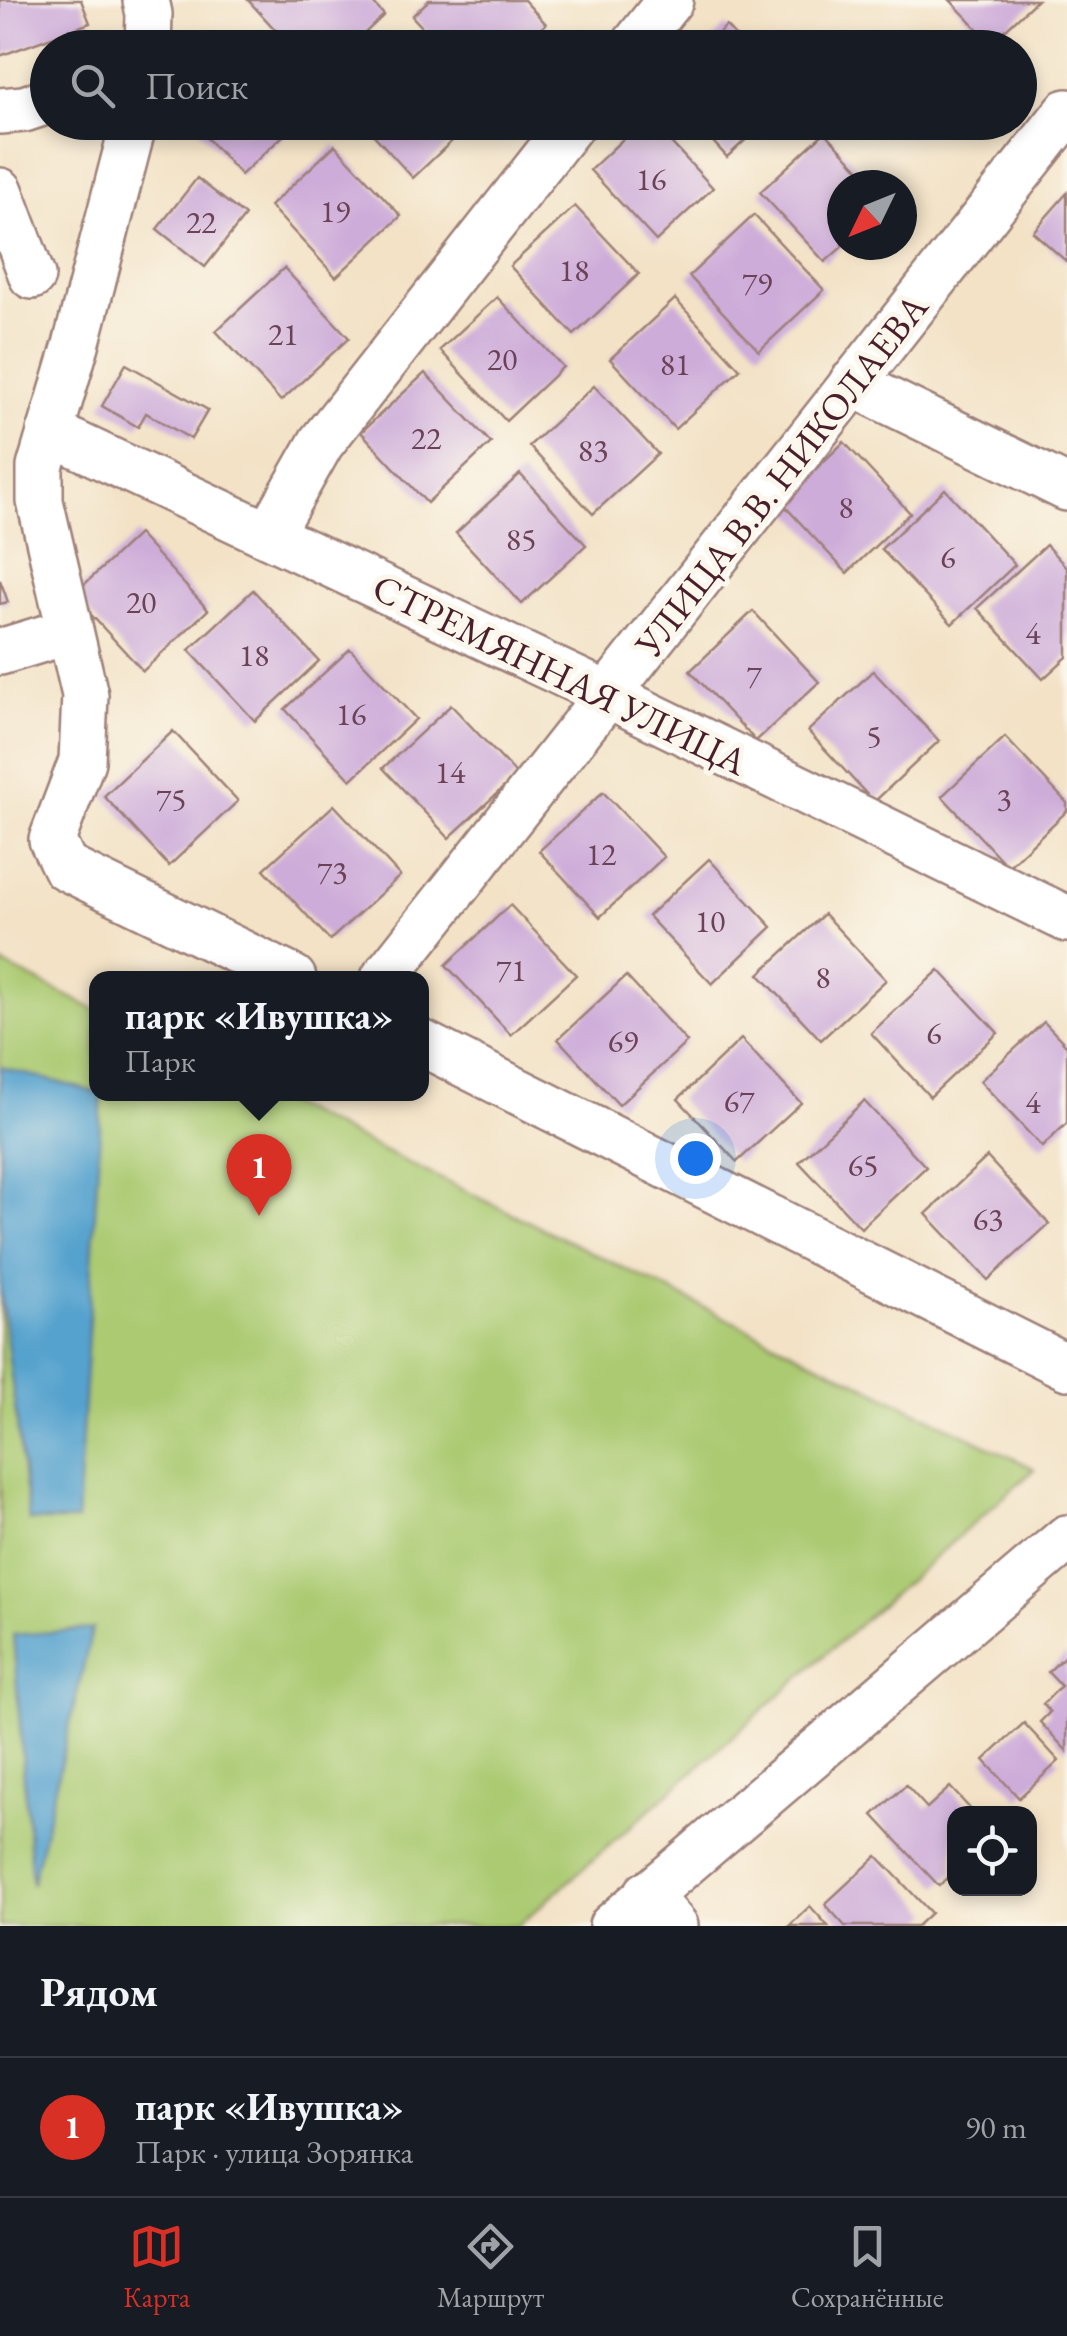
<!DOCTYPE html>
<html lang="ru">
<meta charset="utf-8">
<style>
:root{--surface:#171b24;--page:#20242c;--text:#f1f3f6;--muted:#9ea1a6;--line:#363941;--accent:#d93025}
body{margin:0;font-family:"EB Garamond",serif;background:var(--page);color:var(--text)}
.controls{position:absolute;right:30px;bottom:30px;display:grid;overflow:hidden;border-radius:20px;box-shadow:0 5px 15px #0003}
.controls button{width:90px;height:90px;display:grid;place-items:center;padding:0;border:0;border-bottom:2px solid var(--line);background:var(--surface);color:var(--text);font:50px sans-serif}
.compass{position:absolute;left:827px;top:170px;width:90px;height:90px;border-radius:50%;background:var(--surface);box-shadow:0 5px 15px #0003;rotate:227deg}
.you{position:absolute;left:695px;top:1158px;width:35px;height:35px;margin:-25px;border:8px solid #fff;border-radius:50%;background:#1a73e8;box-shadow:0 0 0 15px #1a73e833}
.badge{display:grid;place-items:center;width:65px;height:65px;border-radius:50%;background:var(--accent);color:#fff;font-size:32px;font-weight:700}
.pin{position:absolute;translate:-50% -82px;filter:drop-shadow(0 2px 5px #0008)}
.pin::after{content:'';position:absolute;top:52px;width:35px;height:30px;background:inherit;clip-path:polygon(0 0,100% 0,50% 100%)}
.popup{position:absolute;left:89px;top:971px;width:340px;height:130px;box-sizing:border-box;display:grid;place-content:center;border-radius:20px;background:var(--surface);filter:drop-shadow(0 2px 8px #0005);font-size:32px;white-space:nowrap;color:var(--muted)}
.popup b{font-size:38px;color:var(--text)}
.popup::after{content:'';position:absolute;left:50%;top:100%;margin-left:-20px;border:20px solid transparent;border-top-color:var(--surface)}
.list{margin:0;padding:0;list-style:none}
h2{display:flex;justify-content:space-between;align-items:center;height:130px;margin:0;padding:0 40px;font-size:42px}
h2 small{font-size:32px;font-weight:400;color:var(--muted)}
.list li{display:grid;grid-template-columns:65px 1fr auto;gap:30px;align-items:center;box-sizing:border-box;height:140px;padding:0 40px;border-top:2px solid var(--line)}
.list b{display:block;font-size:38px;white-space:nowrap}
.list p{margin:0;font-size:32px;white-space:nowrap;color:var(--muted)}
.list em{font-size:32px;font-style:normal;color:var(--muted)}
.icon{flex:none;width:55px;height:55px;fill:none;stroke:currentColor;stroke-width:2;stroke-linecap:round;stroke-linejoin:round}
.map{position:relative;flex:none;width:1067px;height:1926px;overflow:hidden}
.search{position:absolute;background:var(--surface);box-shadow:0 5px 15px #0003;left:30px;right:30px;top:30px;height:110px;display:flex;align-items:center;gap:25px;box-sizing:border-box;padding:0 35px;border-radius:55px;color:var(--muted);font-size:38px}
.sheet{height:270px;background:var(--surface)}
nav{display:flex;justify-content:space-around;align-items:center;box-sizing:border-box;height:140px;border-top:2px solid var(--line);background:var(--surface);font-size:28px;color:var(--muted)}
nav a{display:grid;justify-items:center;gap:5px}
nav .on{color:var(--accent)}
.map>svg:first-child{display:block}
</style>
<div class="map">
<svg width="1067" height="1926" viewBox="0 0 1067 1926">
<rect width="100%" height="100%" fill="#fbf7ec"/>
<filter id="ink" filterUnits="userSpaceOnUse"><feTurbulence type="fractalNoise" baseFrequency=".01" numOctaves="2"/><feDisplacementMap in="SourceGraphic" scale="20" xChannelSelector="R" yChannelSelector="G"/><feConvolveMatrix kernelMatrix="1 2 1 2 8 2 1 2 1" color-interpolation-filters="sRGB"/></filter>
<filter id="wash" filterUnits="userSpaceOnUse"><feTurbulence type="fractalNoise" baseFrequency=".0048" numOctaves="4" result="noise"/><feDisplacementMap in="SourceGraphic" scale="40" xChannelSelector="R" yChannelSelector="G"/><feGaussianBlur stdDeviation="2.25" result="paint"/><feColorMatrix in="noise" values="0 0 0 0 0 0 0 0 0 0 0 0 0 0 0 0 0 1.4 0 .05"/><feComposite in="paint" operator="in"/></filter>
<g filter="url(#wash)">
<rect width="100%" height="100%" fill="#f3e2c6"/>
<path fill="#abca72" stroke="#7a744e" stroke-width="2.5" d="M0,963L96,1010V1094H267L1035,1469L518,1926H0Z"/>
<g fill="#55a2ce" stroke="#50607c" stroke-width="2.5">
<path d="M0,1067L102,1094L77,1521H29L0,1288Z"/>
<path d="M93,1629L92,1630L32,1885L13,1635Z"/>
</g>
<g id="blocks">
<g fill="#cdacd9">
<path d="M0,0H81L90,23L0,56Z"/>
<path d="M248,0H370L384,15L349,48H292Z"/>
<path d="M429,0H524L546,24L520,48H441L412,16Z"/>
<path d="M950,0H1037L991,43Z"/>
<path d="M726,26L746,48H704Z"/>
<path d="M192,122H298L241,175Z"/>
<path d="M362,122H472L413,178Z"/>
<path d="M641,122H652L713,188L656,241L590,170Z"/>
<path d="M695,122H765L727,157Z"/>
<path d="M825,132L874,185H842V247L825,262L760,192Z"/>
<path d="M335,145L401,216L336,277L270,206Z"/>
<path d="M197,178L245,216L205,267L157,229Z"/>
<path d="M1067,193V262L1033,232Z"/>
<path d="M575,206L639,274L574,335L510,266Z"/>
<path d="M754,215L824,290L759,351L689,276Z"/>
<path d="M284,268L349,338L281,401L216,331Z"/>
<path d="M497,297L563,367L506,421L440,350Z"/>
<path d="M675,299L740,369L675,429L610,359Z"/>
<path d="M126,364L208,410L191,439L146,413L138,427L102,406Z"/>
<path d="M425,373L491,443L427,503L361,432Z"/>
<path d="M594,386L658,454L593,514L529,446Z"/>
<path d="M844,442L910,513L847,573L781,502Z"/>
<path d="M520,474L586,545L522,604L456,533Z"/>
<path d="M945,489L1015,565L952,624L881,549Z"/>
<path d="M138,534L208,610L143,671L73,595Z"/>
<path d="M1046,545L1067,568V657L1043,679L977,608Z"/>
<path d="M0,580L8,602L0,604Z"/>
<path d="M253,590L319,661L255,721L189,650Z"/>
<path d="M753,611L819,682L756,741L690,671Z"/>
<path d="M350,649L416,719L351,780L285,709Z"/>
<path d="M873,671L939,741L874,802L808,731Z"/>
<path d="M451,705L517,775L449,838L383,768Z"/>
<path d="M173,731L238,801L169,866L104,796Z"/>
<path d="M1005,737L1067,803V811L1008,867L942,796Z"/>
<path d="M603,792L664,857L600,917L539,851Z"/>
<path d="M334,805L400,876L330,940L264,869Z"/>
<path d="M709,859L772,927L712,984L648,916Z"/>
<path d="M510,905L576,975L511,1035L446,965Z"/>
<path d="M824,914L886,980L821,1040L759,974Z"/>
<path d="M939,970L998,1033L930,1097L871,1033Z"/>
<path d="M626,976L687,1042L619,1105L558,1039Z"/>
<path d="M1044,1022L1067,1046V1123L1042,1147L980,1081Z"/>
<path d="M741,1039L801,1103L737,1162L678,1099Z"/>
<path d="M864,1101L926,1167L861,1228L799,1162Z"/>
<path d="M987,1157L1049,1224L988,1280L926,1214Z"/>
<path d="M1067,1654V1751L1040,1722L1050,1712L1043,1704L1061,1686L1048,1672Z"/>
<path d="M1024,1723L1059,1761L1019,1798L984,1760Z"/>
<path d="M906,1785L927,1808L950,1787L975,1814H954V1871L939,1886L873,1815Z"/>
<path d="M877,1856L931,1913L917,1926H845L825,1904Z"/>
<path d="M810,1906L828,1926H789Z"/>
</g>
</g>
</g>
<g filter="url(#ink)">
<use href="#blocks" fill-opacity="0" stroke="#9e8078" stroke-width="2.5"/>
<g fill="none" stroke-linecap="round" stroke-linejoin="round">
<defs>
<g id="minor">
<path d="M146,0L149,14L148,48"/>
<path d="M632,48L670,0"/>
<path d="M0,111L24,109L48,101"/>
<path d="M134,122L76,345L40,467V501L85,695L82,761L52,840L65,867L293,978"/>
<path d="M0,191L32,276"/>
<path d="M852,383L1067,488"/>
<path d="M50,432L608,695L1067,919"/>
<path d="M269,535L321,443L573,122"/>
<path d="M0,652L69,631"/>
<path d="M384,978L1067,112"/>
<path d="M422,1043L1067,1367"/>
<path d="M647,1894L675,1926"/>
<path d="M612,1926L1067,1538"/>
</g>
</defs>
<use href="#minor" stroke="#9e8078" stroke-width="50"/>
<use href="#minor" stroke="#fff" stroke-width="45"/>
</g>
</g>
<g text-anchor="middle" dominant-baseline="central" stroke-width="10" stroke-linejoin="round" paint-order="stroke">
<g font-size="32" fill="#6b4256">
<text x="651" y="179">16</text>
<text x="335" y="211">19</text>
<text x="201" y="222">22</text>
<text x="574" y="270">18</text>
<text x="757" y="283">79</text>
<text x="283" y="334">21</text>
<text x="502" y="359">20</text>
<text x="675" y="364">81</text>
<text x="426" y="438">22</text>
<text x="593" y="450">83</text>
<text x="846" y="507">8</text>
<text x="521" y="539">85</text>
<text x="948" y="557">6</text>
<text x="141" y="602">20</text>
<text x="1033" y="633">4</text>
<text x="254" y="655">18</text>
<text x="754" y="676">7</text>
<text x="351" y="714">16</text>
<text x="874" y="736">5</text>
<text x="450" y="772">14</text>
<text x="171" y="799">75</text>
<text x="1004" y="799">3</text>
<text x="601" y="854">12</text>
<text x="332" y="872">73</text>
<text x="710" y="921">10</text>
<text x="511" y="970">71</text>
<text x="823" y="977">8</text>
<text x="934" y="1033">6</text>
<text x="623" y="1041">69</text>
<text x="739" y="1101">67</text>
<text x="1033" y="1102">4</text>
<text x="863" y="1165">65</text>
<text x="988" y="1219">63</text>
</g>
<g font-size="38" fill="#4a1f2b" stroke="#fbf7ec">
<text transform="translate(781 475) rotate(-52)">УЛИЦА В.В. НИКОЛАЕВА</text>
<text transform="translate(560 674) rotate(26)">СТРЕМЯННАЯ УЛИЦА</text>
</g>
</g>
</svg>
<div class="controls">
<button><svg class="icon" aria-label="locate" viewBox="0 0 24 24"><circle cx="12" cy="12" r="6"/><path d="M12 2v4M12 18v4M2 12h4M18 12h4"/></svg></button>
</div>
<svg class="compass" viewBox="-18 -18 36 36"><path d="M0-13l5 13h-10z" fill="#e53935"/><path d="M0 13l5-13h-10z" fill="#9ea1a6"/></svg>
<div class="you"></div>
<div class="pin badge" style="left:259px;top:1216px">1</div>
<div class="popup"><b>парк «Ивушка»</b>Парк</div>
<div class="search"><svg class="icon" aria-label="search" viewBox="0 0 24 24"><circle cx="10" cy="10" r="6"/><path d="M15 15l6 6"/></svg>Поиск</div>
</div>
<section class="sheet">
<h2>Рядом<small></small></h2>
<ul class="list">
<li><span class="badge">1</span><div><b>парк «Ивушка»</b><p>Парк · улица Зорянка</p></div><em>90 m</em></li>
</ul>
</section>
<nav>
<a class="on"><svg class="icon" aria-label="map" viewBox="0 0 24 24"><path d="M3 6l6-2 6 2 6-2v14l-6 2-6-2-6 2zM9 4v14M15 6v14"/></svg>Карта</a>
<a><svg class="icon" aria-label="directions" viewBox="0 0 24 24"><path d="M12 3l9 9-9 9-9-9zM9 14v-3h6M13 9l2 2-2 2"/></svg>Маршрут</a>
<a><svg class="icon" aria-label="saved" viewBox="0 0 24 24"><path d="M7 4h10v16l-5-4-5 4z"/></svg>Сохранённые</a>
</nav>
